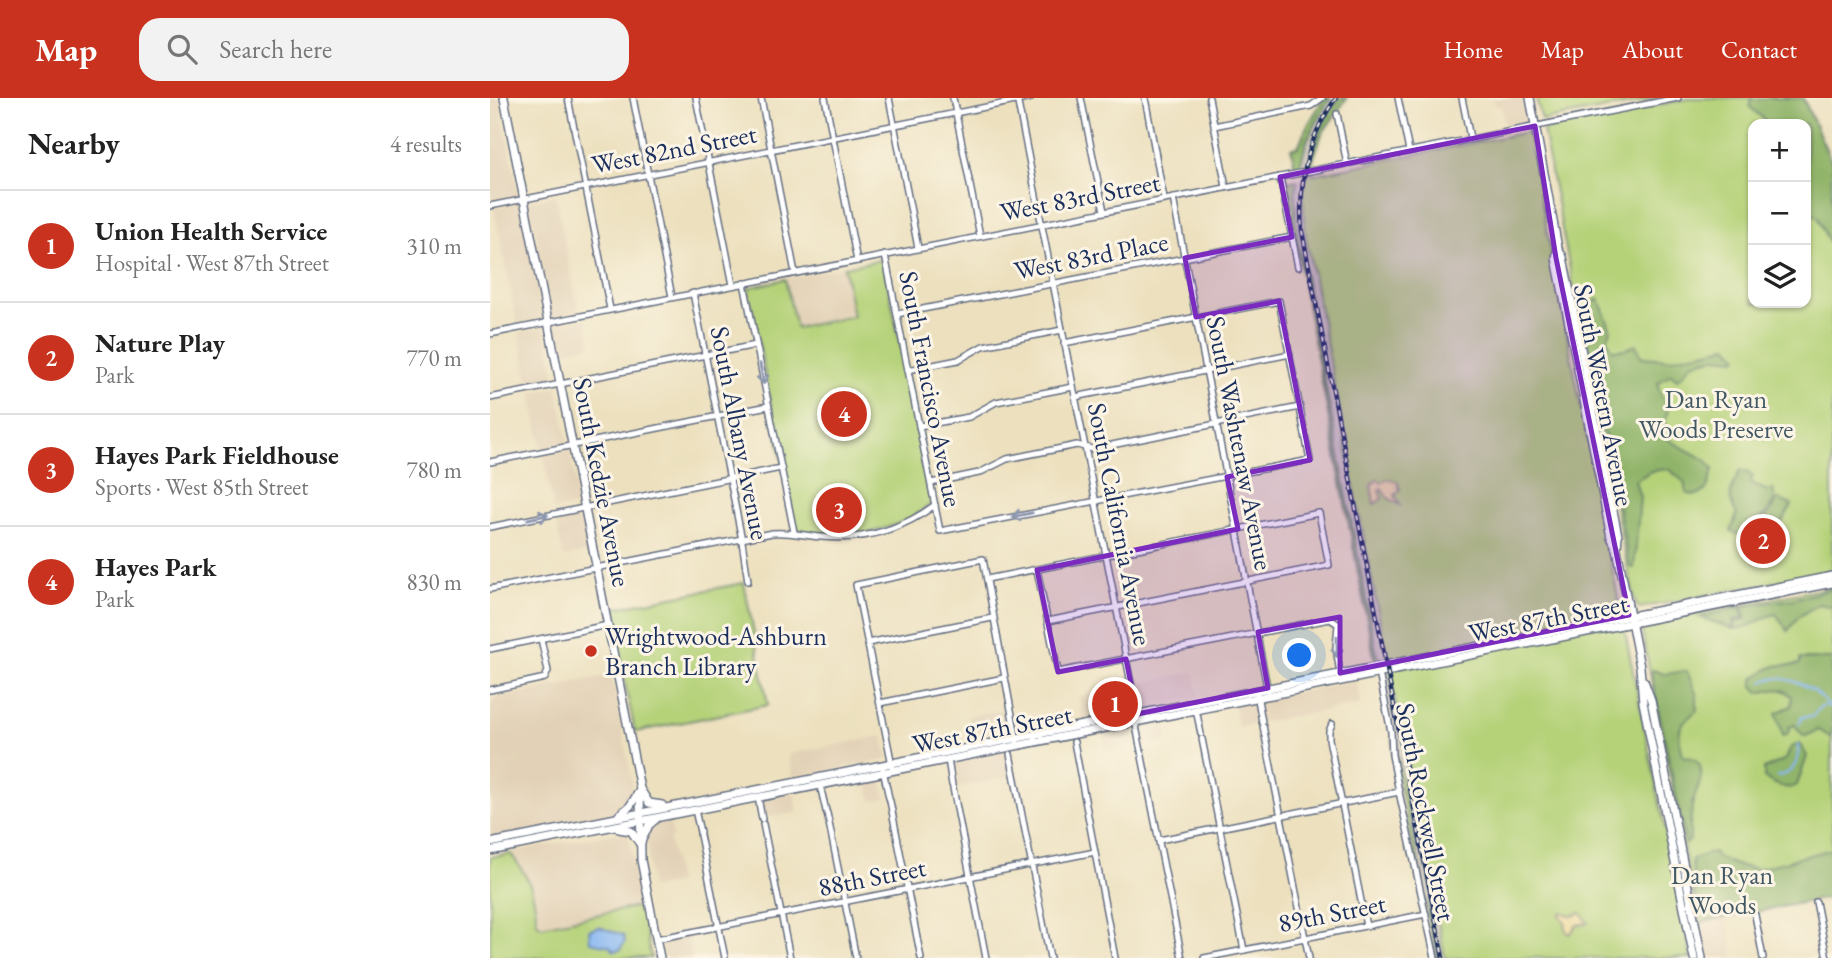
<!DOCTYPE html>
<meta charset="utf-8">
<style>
:root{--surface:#fff;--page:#f2f2f2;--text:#222;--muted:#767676;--line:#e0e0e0;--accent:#c8321e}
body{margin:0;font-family:"EB Garamond",serif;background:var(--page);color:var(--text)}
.controls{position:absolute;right:21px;top:21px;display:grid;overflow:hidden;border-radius:14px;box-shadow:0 2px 5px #0004}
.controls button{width:63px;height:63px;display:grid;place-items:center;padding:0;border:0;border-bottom:2px solid var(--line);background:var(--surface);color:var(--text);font:35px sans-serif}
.you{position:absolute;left:810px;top:558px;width:24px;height:24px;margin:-18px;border:5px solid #fff;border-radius:50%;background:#1a73e8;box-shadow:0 0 0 10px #1a73e833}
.badge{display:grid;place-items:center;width:46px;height:46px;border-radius:50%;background:var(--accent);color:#fff;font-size:23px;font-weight:700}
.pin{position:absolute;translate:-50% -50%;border:4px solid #fff;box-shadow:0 2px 7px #0006}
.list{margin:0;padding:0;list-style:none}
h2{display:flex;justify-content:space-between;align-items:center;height:91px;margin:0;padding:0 28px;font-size:30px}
h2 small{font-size:23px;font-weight:400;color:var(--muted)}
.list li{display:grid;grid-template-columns:46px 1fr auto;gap:21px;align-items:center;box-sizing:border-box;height:112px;padding:0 28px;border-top:2px solid var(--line)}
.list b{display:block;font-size:26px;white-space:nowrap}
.list p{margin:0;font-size:23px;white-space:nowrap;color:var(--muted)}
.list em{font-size:23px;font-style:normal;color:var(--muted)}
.icon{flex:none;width:38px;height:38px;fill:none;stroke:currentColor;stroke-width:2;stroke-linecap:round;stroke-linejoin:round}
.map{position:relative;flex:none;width:1342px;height:860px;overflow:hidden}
header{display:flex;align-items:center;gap:42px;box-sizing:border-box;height:98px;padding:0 35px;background:var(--accent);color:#fff}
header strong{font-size:33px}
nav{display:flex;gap:38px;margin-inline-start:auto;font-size:24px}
.search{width:490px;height:63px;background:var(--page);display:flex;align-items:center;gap:18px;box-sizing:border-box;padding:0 24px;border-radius:21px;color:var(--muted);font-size:26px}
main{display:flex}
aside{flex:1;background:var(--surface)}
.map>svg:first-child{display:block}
</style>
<header>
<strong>Map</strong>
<div class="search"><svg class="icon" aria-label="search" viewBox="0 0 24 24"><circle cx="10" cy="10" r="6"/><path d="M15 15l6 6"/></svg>Search here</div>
<nav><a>Home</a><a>Map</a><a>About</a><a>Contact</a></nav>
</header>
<main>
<aside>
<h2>Nearby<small>4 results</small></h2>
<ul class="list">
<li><span class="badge">1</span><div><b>Union Health Service</b><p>Hospital · West 87th Street</p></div><em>310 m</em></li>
<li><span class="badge">2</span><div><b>Nature Play</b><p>Park</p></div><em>770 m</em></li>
<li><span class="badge">3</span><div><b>Hayes Park Fieldhouse</b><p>Sports · West 85th Street</p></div><em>780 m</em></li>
<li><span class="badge">4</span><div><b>Hayes Park</b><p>Park</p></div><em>830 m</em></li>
</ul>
</aside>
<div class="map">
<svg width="1342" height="860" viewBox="0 0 1342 860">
<rect width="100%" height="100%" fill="#fcf5e5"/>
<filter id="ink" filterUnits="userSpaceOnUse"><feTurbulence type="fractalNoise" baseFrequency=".0143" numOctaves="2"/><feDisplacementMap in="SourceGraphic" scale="14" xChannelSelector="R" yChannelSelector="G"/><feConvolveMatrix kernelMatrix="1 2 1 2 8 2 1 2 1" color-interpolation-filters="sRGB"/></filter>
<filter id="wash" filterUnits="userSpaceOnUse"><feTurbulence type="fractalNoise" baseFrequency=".00686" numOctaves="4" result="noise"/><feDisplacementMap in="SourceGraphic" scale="28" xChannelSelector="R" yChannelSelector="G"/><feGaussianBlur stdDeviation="1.57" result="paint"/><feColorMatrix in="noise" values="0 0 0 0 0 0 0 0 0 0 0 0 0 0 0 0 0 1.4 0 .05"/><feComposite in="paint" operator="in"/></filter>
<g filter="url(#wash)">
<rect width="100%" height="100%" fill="#ece0be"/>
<g fill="#e2d1b6">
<path d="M0,0H9L29,99L3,104L0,90Z"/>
<path d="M1004,0H1032L1037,25L1015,29L1011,8H1006Z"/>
<path d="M65,97L89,214L62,219L39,103Z"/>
<path d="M30,104L53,221L27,226L4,110Z"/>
<path d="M354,169L363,218L305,231L295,181Z"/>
<path d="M96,221L101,248L69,254L64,227Z"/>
<path d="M55,229L66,283L39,289L29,234Z"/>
<path d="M67,289L78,346L52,351L41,295Z"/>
<path d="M79,351L90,407L64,412L53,356Z"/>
<path d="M91,413L99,454L73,459L65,418Z"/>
<path d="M704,574L709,599L650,611L645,586Z"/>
<path d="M122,577L142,686V701L131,714L125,715L0,740V609L5,600Z"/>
<path d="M866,583L871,606L748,629L744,607Z"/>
<path d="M639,588L644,612L592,622L588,598Z"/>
<path d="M517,610L523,636L483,644L478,618Z"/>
<path d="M674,622L678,643L654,648L650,626Z"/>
<path d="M642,628L646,647L616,653L612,634Z"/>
<path d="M393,638L398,661L303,680L298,656Z"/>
<path d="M517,653L522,678L466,690L460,664Z"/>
<path d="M391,678L396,700L382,703L377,681Z"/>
<path d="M304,695L308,714L275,720L271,702Z"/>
<path d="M179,720L183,739L179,740L188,785L161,790L157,738L159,731L169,723Z"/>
<path d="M138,735L151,808L51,828L45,795L36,778L21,756L26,753L121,736Z"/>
<path d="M1236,820L1244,860H1215L1208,825Z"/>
<path d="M198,839L202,860H174L171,844Z"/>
</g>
<g fill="#cac3b8">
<path d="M840,0H850L827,38L820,63L810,68L817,42Z"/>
<path d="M814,80L816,140L897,561L888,563L808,142L805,102L807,82Z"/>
<path d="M900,576L955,860H948L903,636L892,578Z"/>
</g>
<g fill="#b5d279" stroke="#68806c" stroke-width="2" fill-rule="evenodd">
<path d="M1046,0H1172L1052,22Z"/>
<path d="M1202,0H1313L1342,65V473L1149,510L1146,506L1137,468L1053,32ZM1263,26H1316V205H1263Z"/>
<path d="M1038,34L1122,470L1201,860H955L816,140L813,102L815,78Z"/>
<path d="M390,162L393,163L442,401L441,406C405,435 351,445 307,431L305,427L258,190L295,181L306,230L363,218L354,169Z"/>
<path d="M254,485L278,607L145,634L120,511Z"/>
<path d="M1342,489V799L1208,825L1151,528L1158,525Z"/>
<path d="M903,636L948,860H946L903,656Z"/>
<path d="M21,756C41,784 44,790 47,824L51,828L151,808L161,860H0V759Z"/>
</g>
<g fill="#90b469" stroke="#567264" stroke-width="2">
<path d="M834,0H840L817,42L810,68L805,69L801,50L808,49L816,30Z"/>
<path d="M850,0H857L832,36L822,66L817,67C823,60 824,45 829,35C834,22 842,11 850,0Z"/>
<path d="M1261,0H1313L1342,65V147L1337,141L1328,119L1318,114L1316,110V26H1279L1260,9Z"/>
<path d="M807,82L805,102L808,142L888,563L885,564L794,84Z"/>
<path d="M1109,201L1121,232L1117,242L1123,252L1136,251L1146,247L1152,259L1178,261L1232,250L1238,247L1248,258L1246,261L1226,259L1202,265L1191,279L1187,281L1181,276L1168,285L1169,293L1178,311L1173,332L1176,339L1182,344L1216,362L1223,371C1219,388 1216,402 1196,395L1194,384L1179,371L1161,373L1145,383L1150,399L1144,470L1140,469L1092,217L1097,207Z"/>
<path d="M1250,372L1263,377L1261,384L1277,393L1283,391C1291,414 1261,420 1256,440L1241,433L1247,416C1235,398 1242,391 1250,372Z"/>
<path d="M1287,401L1302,407L1289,429L1278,428L1266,430L1259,439L1266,451L1253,450L1261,431L1282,413Z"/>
<path d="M1342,491V509L1329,506L1308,519L1298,533L1286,516C1270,519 1262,531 1245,531V524L1255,521L1253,508L1304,501Z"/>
<path d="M1251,509L1253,520L1243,522V531L1210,519Z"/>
<path d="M1310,561H1342V637L1340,639L1329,632C1313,638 1316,644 1305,627L1299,629L1298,636L1293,638L1286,615L1301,608L1302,599C1293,587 1282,592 1269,595L1263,588V581C1272,575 1280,568 1291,567C1298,567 1303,568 1310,566Z"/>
<path d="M1163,572L1174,576L1197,573L1207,598V612C1203,617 1198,619 1194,624C1186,633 1191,648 1193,658C1198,660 1205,660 1208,664C1217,677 1204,695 1202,708C1201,718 1199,731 1200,742L1196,746L1161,575Z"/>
<path d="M1310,646L1317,658L1307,687C1297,694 1284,685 1274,680V671L1296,661L1301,649Z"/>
<path d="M1342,751V799L1211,824L1204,792L1202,761L1224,754L1227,759L1245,767L1267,771Z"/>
</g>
<g fill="#eeda9e" stroke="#84847e" stroke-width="2">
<path d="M888,381L891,385L897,381L907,383L910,392L905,397L910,407L897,399L891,390L889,393L892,401L884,406L881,387Z"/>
<path d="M1071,814L1083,818L1091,815L1098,825L1087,827L1080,836L1076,833L1075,824L1070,817Z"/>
</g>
<path fill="#88b8f3" stroke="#5274a8" stroke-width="2" d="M109,829L133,837L135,843L130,852L124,853L119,848L100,844L99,832Z"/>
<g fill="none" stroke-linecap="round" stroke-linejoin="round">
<g stroke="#88b8f3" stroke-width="2">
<path d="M1273,584C1288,575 1308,584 1321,591C1329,595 1335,605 1342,611"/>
<path d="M1309,626L1312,619H1322L1330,609L1337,607"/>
<path d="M1287,678C1305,676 1309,663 1308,647"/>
</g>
</g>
</g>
<g filter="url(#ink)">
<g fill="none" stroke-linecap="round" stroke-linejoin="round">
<defs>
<g id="minor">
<path d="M78,0L120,211"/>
<path d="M143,0L182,199"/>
<path d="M206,0L243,187"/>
<path d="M271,0L305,175"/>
<path d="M335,0L367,163"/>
<path d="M399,0L428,150"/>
<path d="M463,0L490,138"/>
<path d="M527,0L647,616L645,623L692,860"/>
<path d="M591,0L614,113"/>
<path d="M655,0L674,101"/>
<path d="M719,0L736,89"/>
<path d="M908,0L919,53"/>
<path d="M972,0L980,40"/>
<path d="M847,16L857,66"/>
<path d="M724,28L821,8L832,0"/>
<path d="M790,79L808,169"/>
<path d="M683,100L778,594"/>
<path d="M0,108L541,0"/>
<path d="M395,157L450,433L820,362L789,203L574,245"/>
<path d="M254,185L304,434"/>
<path d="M203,195L251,437L258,483"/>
<path d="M407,216L802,139"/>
<path d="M0,236L1188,0"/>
<path d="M418,272L468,262L493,248L572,232"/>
<path d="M585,299L800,256"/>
<path d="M0,300L266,247"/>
<path d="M429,328L479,319L506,304L583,289"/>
<path d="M0,364L278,308"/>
<path d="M441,385L489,375L517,361L587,347L602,351L810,309"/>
<path d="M0,429L291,370"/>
<path d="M547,472L568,574L840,521L848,526L846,550L850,575"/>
<path d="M497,481L829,415L839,467L558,523"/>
<path d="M0,491L282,435C299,433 314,438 331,439C373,443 411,432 445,407"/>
<path d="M378,545L502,520"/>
<path d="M0,551L118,527"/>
<path d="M889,575L901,634L902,657L909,694L945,860"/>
<path d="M0,592L55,580L58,573L51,541"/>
<path d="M767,596L772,624"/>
<path d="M390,605L514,580"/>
<path d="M706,611L711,636"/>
<path d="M842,626L839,633V641L876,828"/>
<path d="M773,628L819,860"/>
<path d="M712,641L754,852"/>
<path d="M584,644L625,860"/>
<path d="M520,656L560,860"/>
<path d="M458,661L462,687"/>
<path d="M393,672L399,700"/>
<path d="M403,672L366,487L493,461L527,644"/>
<path d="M330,687L336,713"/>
<path d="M463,690L496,860"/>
<path d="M268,699L272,721"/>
<path d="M400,703L431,860"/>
<path d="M205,712L210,734"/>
<path d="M337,715L366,860"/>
<path d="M273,726L300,860"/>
<path d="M210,737L235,860"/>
<path d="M669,742L909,694"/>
<path d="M1326,804L1337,860"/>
<path d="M1265,817L1273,860"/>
<path d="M166,841L605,754"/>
<path d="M714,860L936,816"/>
</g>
<g id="major">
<path d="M14,0L146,670L150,691L151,762L170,860"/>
<path d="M1040,0L1068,150L1066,160L1121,439L1127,451L1150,569L1153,604L1204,860"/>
<path d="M1068,151L1073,159L1128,438L1127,450"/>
<path d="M1154,583L1161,602L1212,860"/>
<path d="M150,691L159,705L172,707"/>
<path d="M129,717L140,708L148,695"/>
<path d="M129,731L141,733L150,746L159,727L166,721"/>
<path d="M0,745L1342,478"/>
<path d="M0,753L1342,485"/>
</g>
</defs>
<use href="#minor" stroke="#646d80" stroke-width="8"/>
<use href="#major" stroke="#646d80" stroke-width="10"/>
<use href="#minor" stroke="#fff" stroke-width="5"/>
<use href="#major" stroke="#fff" stroke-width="7"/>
<defs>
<path id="rail" d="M846,0C817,40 808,84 812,133L953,860"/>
</defs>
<use href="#rail" stroke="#1b2f5e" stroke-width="4.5"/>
<use href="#rail" stroke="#fcf5e5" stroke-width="2" stroke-dasharray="5" stroke-linecap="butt"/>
</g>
<defs><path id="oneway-shaft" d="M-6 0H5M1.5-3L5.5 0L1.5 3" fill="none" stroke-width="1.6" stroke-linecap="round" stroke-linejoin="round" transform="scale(1.75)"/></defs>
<g stroke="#8d97ae">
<use href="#oneway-shaft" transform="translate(272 276) rotate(79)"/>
<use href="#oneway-shaft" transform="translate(532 417) rotate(169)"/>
<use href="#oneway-shaft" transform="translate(48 419) rotate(-12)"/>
<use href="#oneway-shaft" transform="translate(847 549) rotate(90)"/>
</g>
</g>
<path fill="#7b2cbf" fill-opacity="0.2" stroke="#7b2cbf" stroke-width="5" stroke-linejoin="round" d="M1045,28L1066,160L1139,517L850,575V519L768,534L778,590L647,616L636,561L568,574L547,472L748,431L737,379L820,362L789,203L706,219L695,160L802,139L790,79Z"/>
<circle fill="#c8321e" stroke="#fcf5e5" stroke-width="2.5" cx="101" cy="553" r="7"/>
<g text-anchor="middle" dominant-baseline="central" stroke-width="6" stroke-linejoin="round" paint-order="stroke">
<g font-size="26" fill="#1b2f5e" stroke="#fcf5e5">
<text transform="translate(184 51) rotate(-11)">West 82nd Street</text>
<text transform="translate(590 99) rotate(-11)">West 83rd Street</text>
<text transform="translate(601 158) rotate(-11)">West 83rd Place</text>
<text transform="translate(441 291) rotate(79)">South Francisco Avenue</text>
<text transform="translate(1114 297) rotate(79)">South Western Avenue</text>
<text transform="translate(250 335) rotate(79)">South Albany Avenue</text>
<text transform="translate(750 345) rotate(79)">South Washtenaw Avenue</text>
<text transform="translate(112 384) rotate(79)">South Kedzie Avenue</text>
<text transform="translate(630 426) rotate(79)">South California Avenue</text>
<text transform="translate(1058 520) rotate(-11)">West 87th Street</text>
<text transform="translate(502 631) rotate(-11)">West 87th Street</text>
<text transform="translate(936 714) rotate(79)">South Rockwell Street</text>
<text transform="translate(382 779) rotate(-11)">88th Street</text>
<text transform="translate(842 815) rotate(-11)">89th Street</text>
</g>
<g font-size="26" fill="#425865" stroke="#fcf5e5">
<text x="1226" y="301">Dan Ryan<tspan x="1226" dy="30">Woods Preserve</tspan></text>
<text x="1232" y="777">Dan Ryan<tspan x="1232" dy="30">Woods</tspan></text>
</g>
<g font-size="26" fill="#1b2f5e" stroke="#fcf5e5" text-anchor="start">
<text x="115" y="538">Wrightwood-Ashburn<tspan x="115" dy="30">Branch Library</tspan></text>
</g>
</g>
</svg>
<div class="controls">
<button>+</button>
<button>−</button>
<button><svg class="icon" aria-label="layers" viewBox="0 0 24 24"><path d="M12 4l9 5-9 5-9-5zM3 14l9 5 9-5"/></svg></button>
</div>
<div class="you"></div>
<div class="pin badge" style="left:625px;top:606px">1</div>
<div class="pin badge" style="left:1273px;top:443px">2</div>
<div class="pin badge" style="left:349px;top:412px">3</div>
<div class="pin badge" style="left:354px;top:316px">4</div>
</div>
</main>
